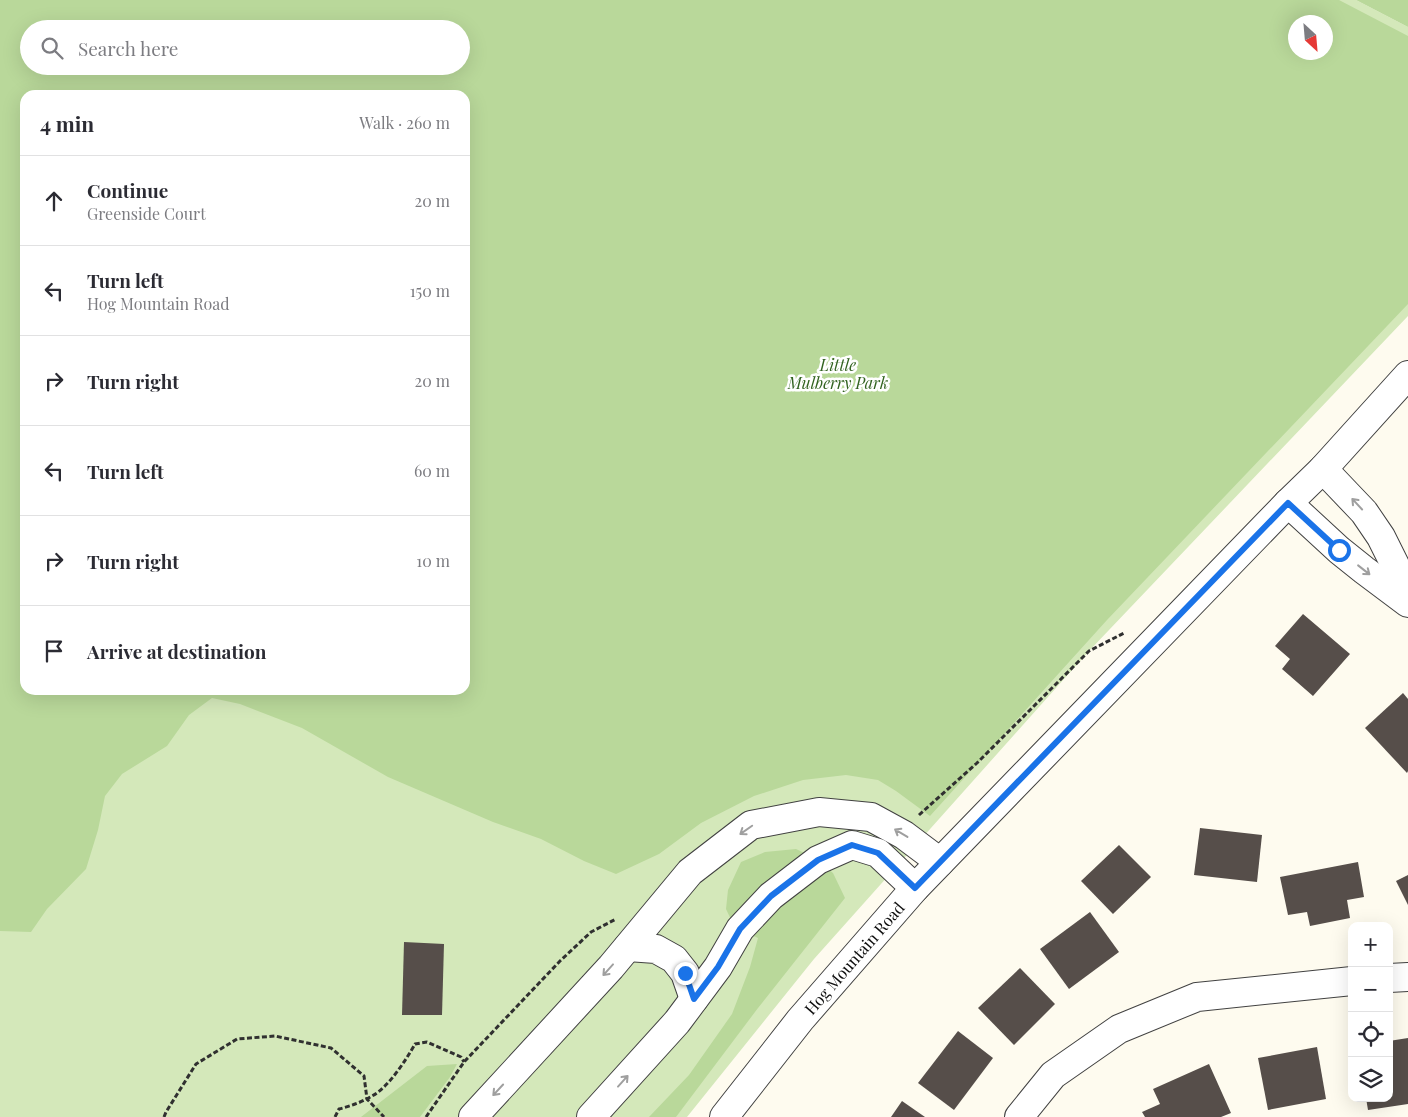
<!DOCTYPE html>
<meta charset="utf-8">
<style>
:root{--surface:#fff;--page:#f2f2f3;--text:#2b2b33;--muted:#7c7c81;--line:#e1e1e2}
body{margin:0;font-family:"Playfair Display",serif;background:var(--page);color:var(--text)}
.controls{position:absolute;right:15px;bottom:15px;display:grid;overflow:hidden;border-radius:10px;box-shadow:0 5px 20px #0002}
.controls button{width:45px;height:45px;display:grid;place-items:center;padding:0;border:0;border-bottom:1px solid var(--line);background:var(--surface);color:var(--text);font:25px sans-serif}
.compass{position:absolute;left:1288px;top:15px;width:45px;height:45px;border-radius:50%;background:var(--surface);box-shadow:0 5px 20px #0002;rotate:154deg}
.stop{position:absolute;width:15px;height:15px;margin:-11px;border:4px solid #1a73e8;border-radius:50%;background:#fff}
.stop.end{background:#1a73e8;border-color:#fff;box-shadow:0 1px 5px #0008}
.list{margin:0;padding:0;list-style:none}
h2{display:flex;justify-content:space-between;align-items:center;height:65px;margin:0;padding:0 20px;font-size:21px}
h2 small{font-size:16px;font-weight:400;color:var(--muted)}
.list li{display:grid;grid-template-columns:32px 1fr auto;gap:15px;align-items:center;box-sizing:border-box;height:90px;padding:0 20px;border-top:1px solid var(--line)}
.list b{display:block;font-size:19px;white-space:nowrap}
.list p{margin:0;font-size:16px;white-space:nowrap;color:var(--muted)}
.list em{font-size:16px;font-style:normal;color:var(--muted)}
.icon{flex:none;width:28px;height:28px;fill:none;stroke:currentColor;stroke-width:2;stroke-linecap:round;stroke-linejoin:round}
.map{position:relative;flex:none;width:1408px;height:1117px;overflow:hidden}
.search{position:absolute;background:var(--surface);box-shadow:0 5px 20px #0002;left:20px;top:20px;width:450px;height:55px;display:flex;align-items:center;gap:12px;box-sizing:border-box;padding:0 18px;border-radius:28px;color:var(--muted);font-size:19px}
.panel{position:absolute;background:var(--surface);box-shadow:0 5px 20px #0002;left:20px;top:90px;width:450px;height:605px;border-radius:15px}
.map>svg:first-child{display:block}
</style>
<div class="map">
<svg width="1408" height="1117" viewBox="0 0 1408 1117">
<rect width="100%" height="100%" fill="#fefbef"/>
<path fill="#d4e8ba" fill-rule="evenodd" d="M0,0H1356L1408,27V316L1089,651L814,959L687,1117H0ZM1296,22H1326V52H1296ZM29,29H461V66H29ZM25,95H465V690H25Z"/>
<g fill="#b9d89a" fill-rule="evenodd">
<path d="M0,0H1339L1408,36V304L1107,620L930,816L896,791L878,780L846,775L803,780L754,796L701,823L659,854L616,874L584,861L541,839L493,822L388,777L302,728L240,704L212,698L189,715L167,746L122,774L105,796L98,830L86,869L47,909L31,932L0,931ZM1326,22V52H1296V22ZM29,29H461V66H29ZM25,95H465V690H25Z"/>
<path d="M1356,0H1408V27Z"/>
<path d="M796,849L813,857L833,873L845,898L758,1008L676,1117H649L689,1075L732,1014L750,967L758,938L735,928L726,909L728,890L741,862L765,852Z"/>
<path d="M457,1064L450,1077L420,1117H361L427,1066Z"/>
</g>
<g fill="#564e4a">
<path d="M1303,614L1350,654L1313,696L1282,669L1290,659L1275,646Z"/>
<path d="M1403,693L1408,699V771L1407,773L1365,728Z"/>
<path d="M1200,828L1262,835L1257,882L1194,875Z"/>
<path d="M1119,845L1151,877L1113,914L1081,881Z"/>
<path d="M1358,862L1364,897L1347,900L1350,918L1310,926L1307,912L1288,915L1280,877Z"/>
<path d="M1408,875V905L1396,881Z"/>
<path d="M1090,912L1119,952L1069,989L1040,949Z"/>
<path d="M404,942L444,944L442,1015H402Z"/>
<path d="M1020,968L1055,1004L1014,1045L978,1008Z"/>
<path d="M958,1031L993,1058L954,1110L918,1083Z"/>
<path d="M1408,1038V1104L1368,1110L1366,1098H1389V1041Z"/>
<path d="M1317,1047L1326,1099L1268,1110L1258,1058Z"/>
<path d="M1209,1064L1231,1113L1221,1117H1145L1142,1112L1160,1104L1153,1089Z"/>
<path d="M902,1101L925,1117H891Z"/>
</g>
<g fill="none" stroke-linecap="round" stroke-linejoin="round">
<defs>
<g id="minor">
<path d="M1323,469L1364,512L1381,537L1408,591"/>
<path d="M1288,503L1339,550L1364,570L1408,603"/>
<path d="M628,947L656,949L674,959L685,973L694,999"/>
<path d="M1389,978L1408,977"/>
<path d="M473,1117L611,967L690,872L751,825L819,812L871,817L904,835L940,862"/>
<path d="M591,1117L677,1022L718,967L740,929L771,896L818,860L852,845L878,853L915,888"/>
<path d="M724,1117L800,1020L915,888L1288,503L1323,469L1408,375"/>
<path d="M1019,1117L1053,1075L1119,1029L1197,997L1352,981"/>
</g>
</defs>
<use href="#minor" stroke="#414141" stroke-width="30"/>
<g stroke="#303030" stroke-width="3" stroke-dasharray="5 2.5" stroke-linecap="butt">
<path d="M919,815L977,763L1089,651L1124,633"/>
<path d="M164,1117L166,1112L196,1064L237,1039L275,1036L331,1048L364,1076L367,1099L384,1117"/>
<path d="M335,1117L339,1109C351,1106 362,1102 372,1096C388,1088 406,1060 415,1044L427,1042L461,1057L464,1062"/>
<path d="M426,1117L464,1062L560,961L591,932L616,919"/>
</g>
<use href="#minor" stroke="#fff" stroke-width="28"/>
</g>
<defs><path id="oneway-shaft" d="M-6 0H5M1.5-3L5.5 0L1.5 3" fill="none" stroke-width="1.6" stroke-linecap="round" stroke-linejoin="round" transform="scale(1.25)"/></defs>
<g stroke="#9f9f9f">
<use href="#oneway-shaft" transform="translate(1357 504) rotate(-133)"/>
<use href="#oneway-shaft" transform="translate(1364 570) rotate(38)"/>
<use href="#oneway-shaft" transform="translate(746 830) rotate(145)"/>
<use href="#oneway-shaft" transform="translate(901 833) rotate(-149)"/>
<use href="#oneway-shaft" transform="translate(608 970) rotate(132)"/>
<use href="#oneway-shaft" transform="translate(623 1081) rotate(-48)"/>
<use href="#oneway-shaft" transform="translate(498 1090) rotate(133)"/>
</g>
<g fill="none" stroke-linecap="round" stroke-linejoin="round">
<path stroke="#1a73e8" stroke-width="6" d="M685,973L694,999L718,967L740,929L771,896L818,860L852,845L878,853L915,888L1288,503L1339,550"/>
</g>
<g text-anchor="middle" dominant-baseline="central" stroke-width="5" stroke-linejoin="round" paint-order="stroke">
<g font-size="16" font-style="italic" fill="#326320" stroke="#fff">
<text x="838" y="364">Little<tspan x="838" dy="18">Mulberry Park</tspan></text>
</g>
<g font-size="16" fill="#0e0e0e" stroke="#fff">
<text transform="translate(854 958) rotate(-49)">Hog Mountain Road</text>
</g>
</g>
</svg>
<div class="controls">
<button>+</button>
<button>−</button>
<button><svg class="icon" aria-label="locate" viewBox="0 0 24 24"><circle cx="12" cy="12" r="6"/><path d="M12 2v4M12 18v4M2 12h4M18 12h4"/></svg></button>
<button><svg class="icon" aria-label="layers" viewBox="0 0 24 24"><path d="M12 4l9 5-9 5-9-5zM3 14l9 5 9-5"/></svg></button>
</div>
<svg class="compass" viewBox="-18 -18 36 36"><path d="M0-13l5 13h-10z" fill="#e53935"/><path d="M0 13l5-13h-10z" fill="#7c7c81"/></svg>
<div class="stop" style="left:1339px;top:550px"></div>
<div class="stop end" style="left:685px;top:973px"></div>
<div class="search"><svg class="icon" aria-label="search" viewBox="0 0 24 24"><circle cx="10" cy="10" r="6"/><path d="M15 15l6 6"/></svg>Search here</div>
<section class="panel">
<h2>4 min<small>Walk · 260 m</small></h2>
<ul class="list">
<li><svg class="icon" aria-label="ahead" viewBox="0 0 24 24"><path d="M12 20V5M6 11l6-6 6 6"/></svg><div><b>Continue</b><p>Greenside Court</p></div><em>20 m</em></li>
<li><svg class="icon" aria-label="left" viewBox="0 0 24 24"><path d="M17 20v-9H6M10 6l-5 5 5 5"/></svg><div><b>Turn left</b><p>Hog Mountain Road</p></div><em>150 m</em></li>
<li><svg class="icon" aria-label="right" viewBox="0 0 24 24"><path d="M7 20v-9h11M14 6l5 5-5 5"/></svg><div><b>Turn right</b></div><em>20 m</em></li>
<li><svg class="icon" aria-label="left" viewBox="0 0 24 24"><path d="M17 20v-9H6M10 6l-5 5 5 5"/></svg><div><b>Turn left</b></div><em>60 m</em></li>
<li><svg class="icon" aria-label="right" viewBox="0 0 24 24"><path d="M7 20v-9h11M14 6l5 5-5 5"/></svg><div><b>Turn right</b></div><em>10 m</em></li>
<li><svg class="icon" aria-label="arrive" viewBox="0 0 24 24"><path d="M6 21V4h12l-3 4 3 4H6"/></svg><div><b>Arrive at destination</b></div></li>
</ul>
</section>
</div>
